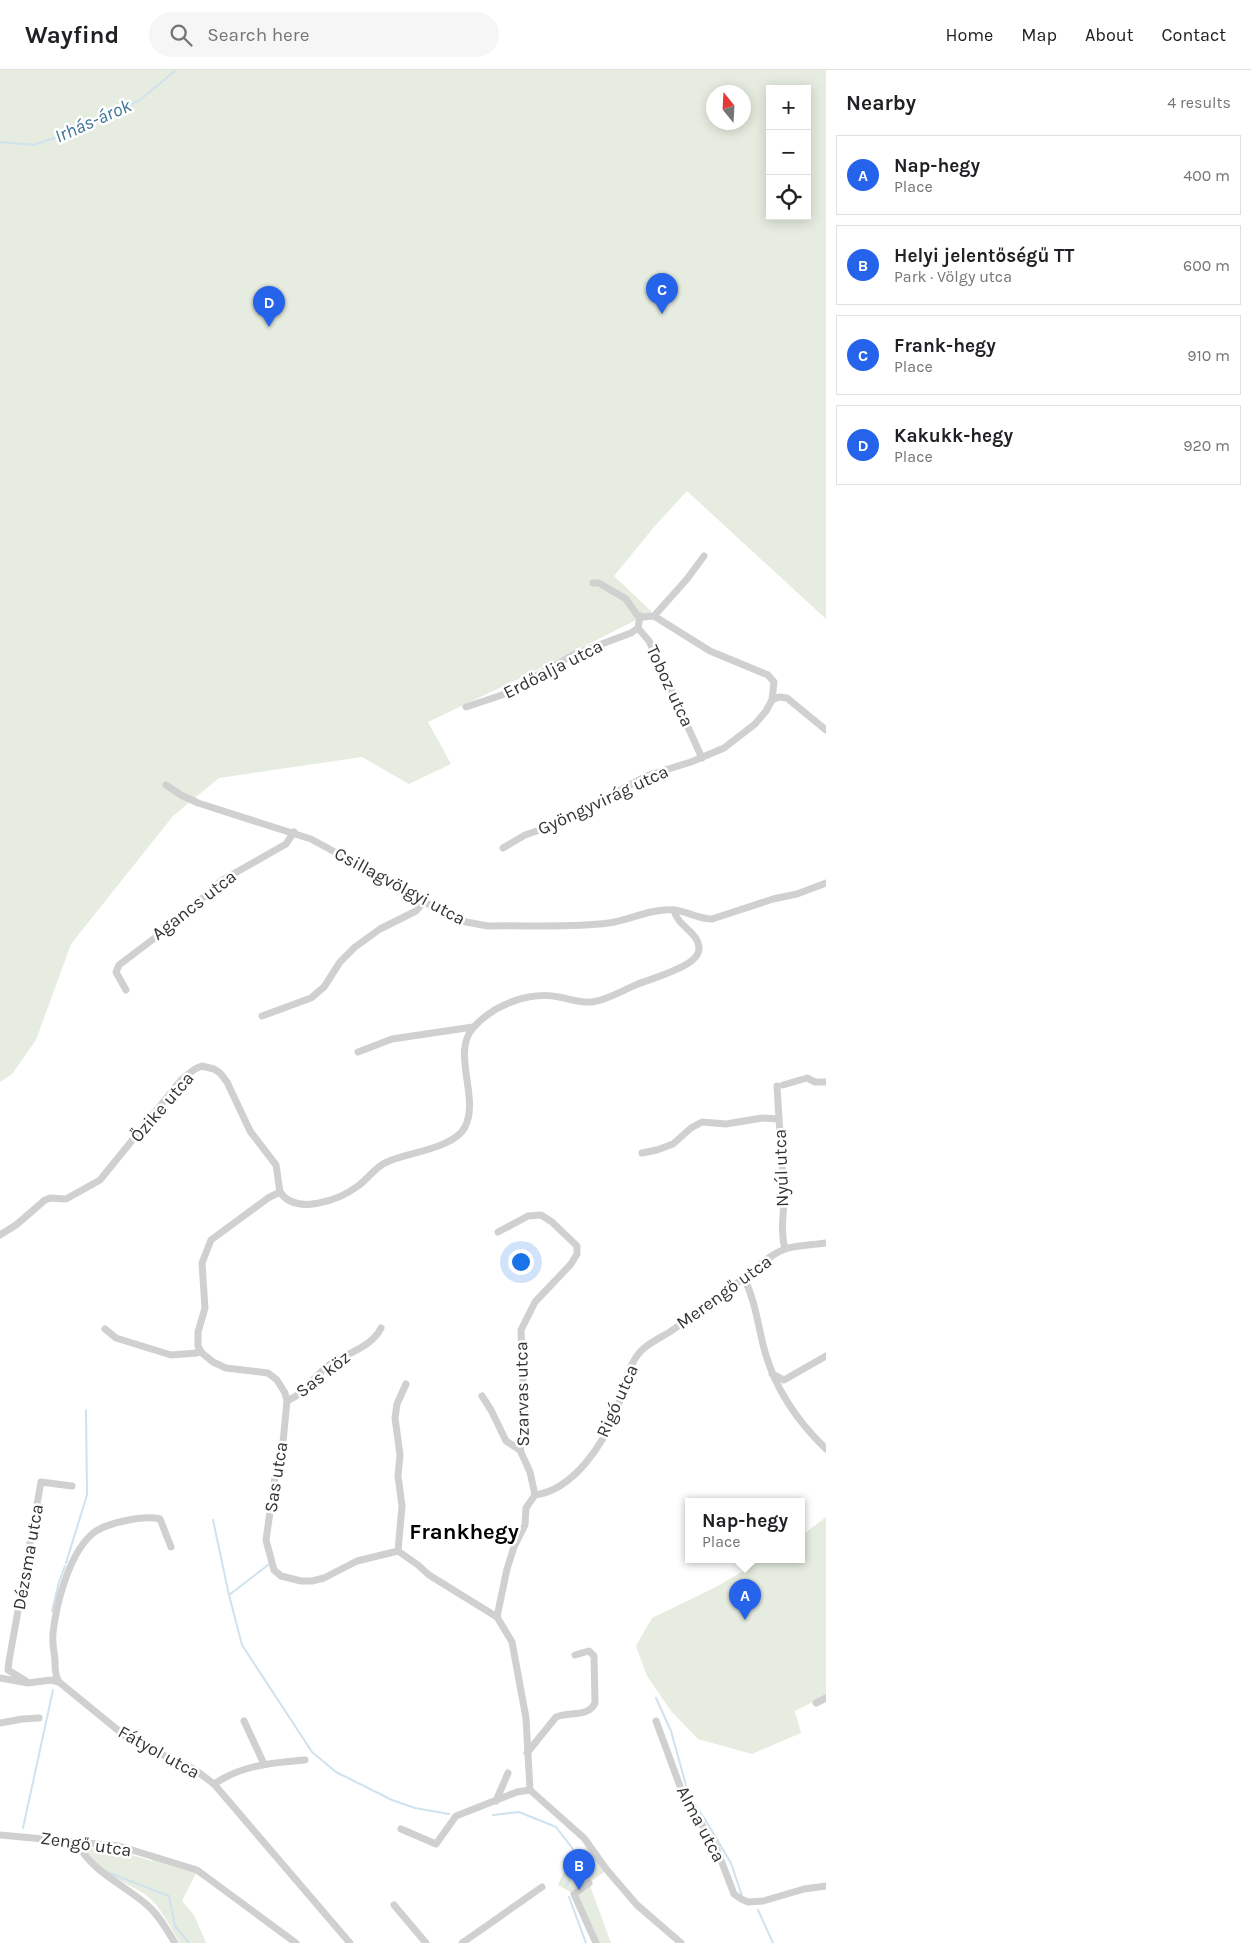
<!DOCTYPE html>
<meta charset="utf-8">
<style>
:root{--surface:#fff;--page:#f6f6f6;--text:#202124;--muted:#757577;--line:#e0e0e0;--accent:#2563eb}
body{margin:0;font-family:Karla,sans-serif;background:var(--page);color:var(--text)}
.controls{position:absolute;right:15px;top:15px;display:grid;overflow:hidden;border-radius:0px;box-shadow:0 2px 12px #0003}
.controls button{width:45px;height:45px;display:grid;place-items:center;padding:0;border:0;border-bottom:1px solid var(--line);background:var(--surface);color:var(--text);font:25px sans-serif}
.compass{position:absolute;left:706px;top:15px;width:45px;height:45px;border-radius:50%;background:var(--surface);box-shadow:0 2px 12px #0003;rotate:342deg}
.you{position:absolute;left:520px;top:1191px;width:18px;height:18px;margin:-12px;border:4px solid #fff;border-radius:50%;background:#1a73e8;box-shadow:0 0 0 8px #1a73e833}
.badge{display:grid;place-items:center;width:32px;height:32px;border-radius:50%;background:var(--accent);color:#fff;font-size:16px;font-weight:700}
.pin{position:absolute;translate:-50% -41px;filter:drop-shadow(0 1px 2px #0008)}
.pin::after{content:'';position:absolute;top:26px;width:18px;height:15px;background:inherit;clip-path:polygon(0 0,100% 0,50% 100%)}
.popup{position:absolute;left:685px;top:1428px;width:120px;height:65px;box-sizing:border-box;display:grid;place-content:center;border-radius:0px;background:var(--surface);filter:drop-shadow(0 1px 4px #0005);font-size:16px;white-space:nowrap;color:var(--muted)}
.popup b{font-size:19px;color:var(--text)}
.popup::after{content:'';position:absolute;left:50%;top:100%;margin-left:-10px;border:10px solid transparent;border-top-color:var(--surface)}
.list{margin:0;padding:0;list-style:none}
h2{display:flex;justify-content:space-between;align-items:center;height:65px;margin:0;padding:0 20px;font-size:21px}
h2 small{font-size:16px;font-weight:400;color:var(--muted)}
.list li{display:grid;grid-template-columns:32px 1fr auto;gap:15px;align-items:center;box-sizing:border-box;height:80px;margin:0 10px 10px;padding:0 10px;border:1px solid var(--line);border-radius:0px}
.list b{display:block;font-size:19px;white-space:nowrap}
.list p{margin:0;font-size:16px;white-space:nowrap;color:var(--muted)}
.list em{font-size:16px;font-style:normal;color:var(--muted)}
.icon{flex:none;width:28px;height:28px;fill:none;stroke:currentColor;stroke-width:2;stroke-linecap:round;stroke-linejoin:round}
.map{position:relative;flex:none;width:826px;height:1873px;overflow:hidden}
header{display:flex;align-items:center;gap:30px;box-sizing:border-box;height:70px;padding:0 25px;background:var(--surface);border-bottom:1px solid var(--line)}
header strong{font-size:24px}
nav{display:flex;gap:28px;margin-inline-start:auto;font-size:18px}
.search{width:350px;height:45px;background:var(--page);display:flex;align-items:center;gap:12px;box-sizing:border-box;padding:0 18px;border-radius:28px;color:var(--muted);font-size:19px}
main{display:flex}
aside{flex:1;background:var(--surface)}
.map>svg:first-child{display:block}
</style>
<header>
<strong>Wayfind</strong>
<div class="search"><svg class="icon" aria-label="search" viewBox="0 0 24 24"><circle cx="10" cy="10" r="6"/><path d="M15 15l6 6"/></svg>Search here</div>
<nav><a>Home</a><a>Map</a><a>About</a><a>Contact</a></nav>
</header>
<main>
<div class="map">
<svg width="826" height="1873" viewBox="0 0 826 1873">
<rect width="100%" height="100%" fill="#fff"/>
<g fill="#e6ecdf" fill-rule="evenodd">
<path d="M0,0H826V549L687,421L654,457L614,506L652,542L529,604L428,652L451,694L409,714L362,687L219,708L173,746L71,874L36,970L12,1004L0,1012ZM770,19H807V146H770ZM714,22H744V52H714Z"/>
<path d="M826,1447V1625L795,1641L801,1663L752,1684L698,1669L671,1641L647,1606L636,1576L652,1548L716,1517L764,1489H801V1466Z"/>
<path d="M589,1774L607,1800L589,1813L611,1873H592L594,1869L574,1824L558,1815L565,1799Z"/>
<path d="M89,1778L119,1781L152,1791L154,1788L196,1803L182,1831L194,1845L206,1873H180C170,1857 161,1837 147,1826C131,1813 89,1801 87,1780Z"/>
</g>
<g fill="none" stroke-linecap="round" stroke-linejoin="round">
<g stroke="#cfe2ee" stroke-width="2">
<path d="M0,72L34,75L83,58L140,30L176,0"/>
<path d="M213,1450L229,1525L242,1575L312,1682L336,1702L392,1730L415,1738L449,1744"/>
<path d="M66,1493L87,1425L86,1340"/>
<path d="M229,1525L268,1495"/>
<path d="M52,1541L59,1512L65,1496"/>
<path d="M656,1628L671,1661L689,1726L706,1751L731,1793L742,1826"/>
<path d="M493,1745L519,1742L556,1757L573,1779L580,1792L566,1816"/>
<path d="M23,1758L53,1620"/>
<path d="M107,1802L169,1826L175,1856L189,1873"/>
<path d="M569,1827L586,1873"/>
<path d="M758,1840L773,1873"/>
</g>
<g stroke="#d0d0d0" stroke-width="7">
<path d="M593,513H599L626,529L637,545L643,547L654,546L687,509L704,486"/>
<path d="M640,546L638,558L649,571L702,688"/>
<path d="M654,546L710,581L768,605L774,612L772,630L779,627L787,628L826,660"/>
<path d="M466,637L502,625L575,584L631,563L638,558"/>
<path d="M166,715L181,725L198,733L311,769L353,792L388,814L424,832L466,852L488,856C528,855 569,858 609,853C630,850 652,838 674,840"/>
<path d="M503,778L525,765L560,753L646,706L691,692L724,678L755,654L766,641L772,630"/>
<path d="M126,920L116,902L119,895L181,848L221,811L286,774L294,762"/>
<path d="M262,946L311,928L324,917L340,892L355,877L380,859L416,841L424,832"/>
<path d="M358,982L392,969L473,957"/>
<path d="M783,1015L807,1008L815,1012H826"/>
<path d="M777,1016C779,1053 782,1089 784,1125C784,1144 780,1161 785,1179"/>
<path d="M642,1083L657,1080L673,1074L691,1058L702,1052L726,1054L762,1048L779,1049"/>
<path d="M280,1122C296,1146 339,1130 358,1116C369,1108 375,1097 387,1092C409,1082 453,1079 465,1057C480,1027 451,983 473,958C493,935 529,921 559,927C570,929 581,933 592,932C608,930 623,920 638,914C654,908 672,903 687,894C692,891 698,886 699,880C700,862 677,857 674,840C687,841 698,849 712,849L773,829L797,824L826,813"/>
<path d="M280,1122L268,1128L211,1170L202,1193L205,1238L198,1262V1276L202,1283L213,1292L226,1298L268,1303L277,1310L285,1323L287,1331L283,1372L275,1407L266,1470L274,1500L281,1506L301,1511H312L324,1508L357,1491L398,1481L418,1495L429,1505L497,1547"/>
<path d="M498,1162L528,1146L541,1145L552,1152L577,1176V1184L571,1194L535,1232L521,1260L525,1359L520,1380L530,1402L535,1425"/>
<path d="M0,1165L16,1155L45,1130L50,1128L66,1129L100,1110L182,1009L195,999L202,996L214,999L220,1003L227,1012L250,1061L276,1095L280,1122"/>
<path d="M744,1208C756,1232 758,1257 765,1282C776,1321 797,1351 826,1379"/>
<path d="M105,1259L116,1268L171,1285L197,1283L199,1280"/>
<path d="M772,1304L784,1310L826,1286"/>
<path d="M482,1326L491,1340L506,1371L520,1380"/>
<path d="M287,1331C304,1323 312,1310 325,1298C342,1284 371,1279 381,1258"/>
<path d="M535,1425C573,1420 603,1375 616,1341C624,1323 626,1298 640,1282C649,1272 663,1267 674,1259C698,1242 722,1225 745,1207C758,1197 769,1185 785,1179C798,1175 813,1175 826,1173"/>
<path d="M398,1481L402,1436L398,1406L400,1385L395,1348L397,1334L406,1314"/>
<path d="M0,1608L28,1613L51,1610L59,1612L130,1670L194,1699L214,1714L350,1873"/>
<path d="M26,1611L8,1600L9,1591L41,1412L72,1416"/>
<path d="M59,1612C55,1605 55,1598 55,1590C54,1581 52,1572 53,1563C56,1534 69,1485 91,1465C103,1453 144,1445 160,1449L171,1477"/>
<path d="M816,1633L826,1628"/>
<path d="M244,1651L264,1694"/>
<path d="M656,1651L684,1727L716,1777L734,1824L741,1829L748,1832L763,1831L804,1819L826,1816"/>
<path d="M0,1653L22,1649L39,1648"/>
<path d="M527,1683L556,1647C569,1641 588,1648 595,1633L594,1586L589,1581L575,1585"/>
<path d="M214,1714C242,1695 271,1693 305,1690"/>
<path d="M530,1720L526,1648L512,1572L497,1547L507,1499L514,1477L525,1455L526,1438L535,1425"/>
<path d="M530,1720L584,1768L607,1800L637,1835L681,1873"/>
<path d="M496,1731L508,1703"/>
<path d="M401,1759L436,1774L456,1746L517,1722L530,1720"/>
<path d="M0,1765L119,1776L197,1800L296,1873"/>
<path d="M77,1773C92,1802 123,1814 147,1835C159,1845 167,1860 175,1873"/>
<path d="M589,1813L574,1824L596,1873"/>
<path d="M394,1835L426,1873"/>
<path d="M462,1873L542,1817"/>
</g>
</g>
<g text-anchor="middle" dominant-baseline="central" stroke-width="5" stroke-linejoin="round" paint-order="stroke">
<g font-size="18" fill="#333" stroke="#fff">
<text transform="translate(553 599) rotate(-27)">Erdőalja utca</text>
<text transform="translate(670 616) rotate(65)">Toboz utca</text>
<text transform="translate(603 730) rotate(-25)">Gyöngyvirág utca</text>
<text transform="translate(400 816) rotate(28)">Csillagvölgyi utca</text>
<text transform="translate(194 835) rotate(-38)">Agancs utca</text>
<text transform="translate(162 1037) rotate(-49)">Őzike utca</text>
<text transform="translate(781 1098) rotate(-92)">Nyúl utca</text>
<text transform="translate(724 1222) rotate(-36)">Merengő utca</text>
<text transform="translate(323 1304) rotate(-38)">Sas köz</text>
<text transform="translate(522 1324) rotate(-91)">Szarvas utca</text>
<text transform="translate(617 1331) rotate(-66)">Rigó utca</text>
<text transform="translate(276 1407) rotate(-81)">Sas utca</text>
<text transform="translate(28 1487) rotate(-80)">Dézsma utca</text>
<text transform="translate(159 1682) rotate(29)">Fátyol utca</text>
<text transform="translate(701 1754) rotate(62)">Alma utca</text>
<text transform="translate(86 1774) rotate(8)">Zengő utca</text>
</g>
<g font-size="19" font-style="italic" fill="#3f7597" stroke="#fff">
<text transform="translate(93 51) rotate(-24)">Irhás-árok</text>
</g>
<g font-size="22" font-weight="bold" fill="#000" stroke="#fff">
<text x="464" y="1462">Frankhegy</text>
</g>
</g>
</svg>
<div class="controls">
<button>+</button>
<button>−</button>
<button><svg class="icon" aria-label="locate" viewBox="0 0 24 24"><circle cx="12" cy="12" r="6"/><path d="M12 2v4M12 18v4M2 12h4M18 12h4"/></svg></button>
</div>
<svg class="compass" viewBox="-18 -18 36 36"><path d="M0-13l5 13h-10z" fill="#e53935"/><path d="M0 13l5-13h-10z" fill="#757577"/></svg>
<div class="you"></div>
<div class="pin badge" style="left:745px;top:1550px">A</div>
<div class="popup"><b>Nap-hegy</b>Place</div>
<div class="pin badge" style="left:579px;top:1820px">B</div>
<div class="pin badge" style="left:662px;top:244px">C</div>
<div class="pin badge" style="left:269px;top:257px">D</div>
</div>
<aside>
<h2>Nearby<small>4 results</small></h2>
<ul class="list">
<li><span class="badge">A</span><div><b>Nap-hegy</b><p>Place</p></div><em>400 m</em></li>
<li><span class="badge">B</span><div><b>Helyi jelentőségű TT</b><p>Park · Völgy utca</p></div><em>600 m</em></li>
<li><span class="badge">C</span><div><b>Frank-hegy</b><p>Place</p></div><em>910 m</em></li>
<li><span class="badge">D</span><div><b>Kakukk-hegy</b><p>Place</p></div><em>920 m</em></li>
</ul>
</aside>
</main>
